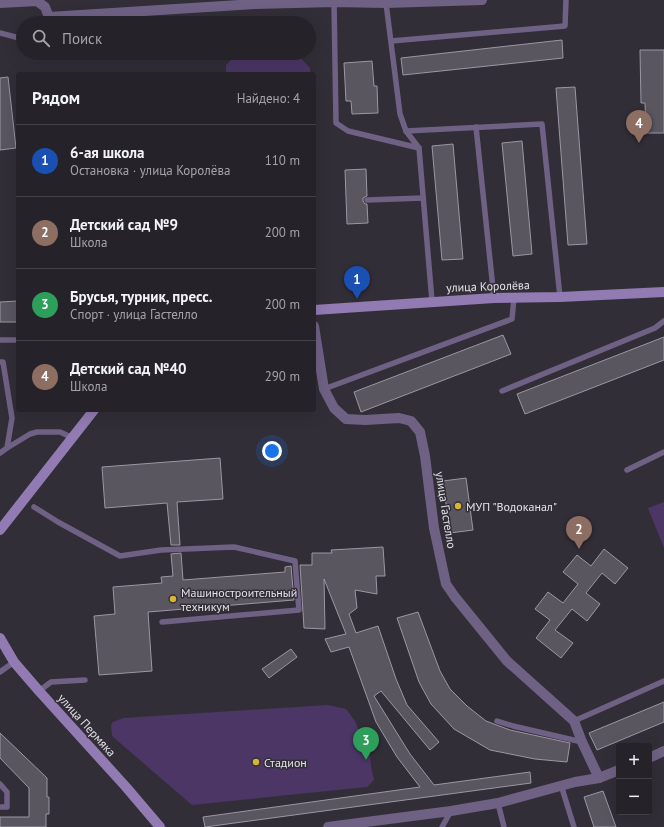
<!DOCTYPE html>
<html lang="ru">
<meta charset="utf-8">
<style>
:root{--surface:#26222a;--page:#322f36;--text:#f1f3f6;--muted:#a4a4a8;--line:#423f47;--accent:#8bbbb9}
body{margin:0;font-family:"PT Sans",sans-serif;background:var(--page);color:var(--text)}
.controls{position:absolute;right:12px;bottom:12px;display:grid;overflow:hidden;border-radius:4px;box-shadow:0 4px 16px #0002}
.controls button{width:36px;height:36px;display:grid;place-items:center;padding:0;border:0;border-bottom:1px solid var(--line);background:var(--surface);color:var(--text);font:20px sans-serif}
.you{position:absolute;left:272px;top:451px;width:14px;height:14px;margin:-10px;border:3px solid #fff;border-radius:50%;background:#1a73e8;box-shadow:0 0 0 6px #1a73e833}
.badge{display:grid;place-items:center;width:26px;height:26px;border-radius:50%;background:var(--accent);color:#fff;font-size:13px;font-weight:700}
.pin{position:absolute;translate:-50% -33px;filter:drop-shadow(0 1px 2px #0008)}
.pin::after{content:'';position:absolute;top:21px;width:14px;height:12px;background:inherit;clip-path:polygon(0 0,100% 0,50% 100%)}
.list{margin:0;padding:0;list-style:none}
h2{display:flex;justify-content:space-between;align-items:center;height:52px;margin:0;padding:0 16px;font-size:17px}
h2 small{font-size:13px;font-weight:400;color:var(--muted)}
.list li{display:grid;grid-template-columns:26px 1fr auto;gap:12px;align-items:center;box-sizing:border-box;height:72px;padding:0 16px;border-top:1px solid var(--line)}
.list b{display:block;font-size:15px;white-space:nowrap}
.list p{margin:0;font-size:13px;white-space:nowrap;color:var(--muted)}
.list em{font-size:13px;font-style:normal;color:var(--muted)}
.icon{flex:none;width:22px;height:22px;fill:none;stroke:currentColor;stroke-width:2;stroke-linecap:round;stroke-linejoin:round}
.map{position:relative;flex:none;width:664px;height:827px;overflow:hidden}
.search{position:absolute;background:var(--surface);box-shadow:0 4px 16px #0002;left:16px;top:16px;width:300px;height:44px;display:flex;align-items:center;gap:10px;box-sizing:border-box;padding:0 14px;border-radius:22px;color:var(--muted);font-size:15px}
.panel{position:absolute;background:var(--surface);box-shadow:0 4px 16px #0002;left:16px;top:72px;width:300px;height:340px;border-radius:4px}
.map>svg:first-child{display:block}
</style>
<div class="map">
<svg width="664" height="827" viewBox="0 0 664 827">
<rect width="100%" height="100%" fill="#322e38"/>
<g fill="#4b3666">
<path d="M238,53H296L310,68V74H226V65Z"/>
<path d="M664,502V548L648,508Z"/>
<path d="M328,705L346,709L355,721L368,752L370,753L371,766L374,780L367,787L192,805L112,736L111,725L113,722L123,718Z"/>
</g>
<g fill="#5a5660" stroke="#9b97a3">
<path d="M562,40L563,58L403,75L401,58Z"/>
<path d="M640,50H664V133H646L645,103H641Z"/>
<path d="M372,61L374,86H377L378,113L352,114L351,101H346L344,63Z"/>
<path d="M8,77L16,148L0,150V78Z"/>
<path d="M575,87L587,244L568,245L556,88Z"/>
<path d="M522,141L532,254L513,256L502,143Z"/>
<path d="M453,144L463,259L442,260L432,146Z"/>
<path d="M366,169L367,196L363,198V201L365,204H367L368,223L347,224L345,170Z"/>
<path d="M18,301V322H0V302Z"/>
<path d="M503,335L511,354L361,412L354,392Z"/>
<path d="M664,337V360L525,414L517,394Z"/>
<path d="M220,458L223,499L177,502L180,545H171L167,503L105,508L102,467Z"/>
<path d="M466,478L473,530L450,533L443,481Z"/>
<path d="M383,547L385,576H376L377,594L355,590L357,608L349,614L356,633L378,626L396,679L407,705L439,742L430,750L381,691L374,696L410,754L434,785L530,772L531,783L205,827L203,817L420,787L397,757L376,722L349,647L331,652L325,639L346,634L324,579L325,629L304,628L300,565H312V553H332L331,550Z"/>
<path d="M604,549L628,568L615,584L602,573L586,593L600,604L587,621L572,609L555,630L573,643L561,658L536,638L550,620L535,609L548,592L563,603L578,584L563,572L577,555L591,566Z"/>
<path d="M181,553L183,580L285,572V567L291,566L294,600L148,612L152,671L99,675L94,616L115,614L113,587L162,583L161,577L173,576L171,554Z"/>
<path d="M418,612L440,671L450,689L467,706L486,721L510,730L570,743L567,762L535,759L490,750L454,729L431,704L419,682L397,618Z"/>
<path d="M291,649L297,657L269,678L262,669Z"/>
<path d="M664,702V722L597,750L589,733Z"/>
<path d="M0,733L47,778V797H49V814H46V827H0V817H29V788L0,758Z"/>
<path d="M603,791L616,827H594L584,797Z"/>
</g>
<g fill="none" stroke-linecap="round" stroke-linejoin="round">
<g stroke="#6f6184" stroke-width="5.5">
<path d="M334,2L336,123L348,131L419,148"/>
<path d="M386,3L400,114L406,131L419,148L432,301"/>
<path d="M0,33L23,39"/>
<path d="M391,41L565,26L566,0"/>
<path d="M476,127L494,298"/>
<path d="M406,131L542,124L560,297"/>
<path d="M367,200L423,198"/>
<path d="M0,340H18"/>
<path d="M0,362H3L12,418L7,448L0,453"/>
<path d="M324,389L512,319L514,298"/>
<path d="M502,391L655,328L664,321"/>
<path d="M7,448L30,434L37,432H60L73,438"/>
<path d="M627,470L664,452"/>
<path d="M34,507L58,522L120,556L161,550L234,547L295,561L299,610L162,622"/>
<path d="M0,672L14,662"/>
<path d="M39,691L51,682L85,680"/>
<path d="M497,721L513,726L582,742"/>
<path d="M574,721L664,681"/>
<path d="M0,784L7,792V807H0"/>
<path d="M561,785L574,827"/>
<path d="M498,803L504,827"/>
<path d="M442,827L451,811"/>
</g>
<g stroke="#6f6184" stroke-width="10">
<path d="M0,3L37,1L45,7L49,17L255,4L334,2L386,3L482,0"/>
<path d="M314,326L324,389L334,408L346,419L365,420L399,418L411,421L420,432L425,456L434,528L446,584L455,597L507,661L574,721L582,742L599,778"/>
<path d="M649,758L664,751"/>
<path d="M328,827L451,811L498,803L575,782L599,778L619,770"/>
</g>
<g stroke="#927bb2" stroke-width="10">
<path d="M314,310L494,298L560,297L664,292"/>
<path d="M0,530L94,410"/>
<path d="M0,638L14,662L39,691L126,787L160,827"/>
</g>
</g>
<g fill="#d7b434" stroke="#322e38" stroke-width="1.5">
<circle cx="458" cy="506" r="4"/>
<circle cx="173" cy="599" r="4"/>
<circle cx="256" cy="762" r="4"/>
</g>
<g text-anchor="middle" dominant-baseline="central" stroke-width="3" stroke-linejoin="round" paint-order="stroke">
<g font-size="12" fill="#e4e2e8" stroke="#322e38">
<text transform="translate(488 286) rotate(-2)">улица Королёва</text>
<text transform="translate(446 510) rotate(81)">улица Гастелло</text>
<text transform="translate(87 725) rotate(48)">улица Пермяка</text>
</g>
<g font-size="12" fill="#e4e2e8" stroke="#322e38" text-anchor="start">
<text x="466" y="506">МУП "Водоканал"</text>
<text x="181" y="592">Машиностроительный<tspan x="181" dy="14">техникум</tspan></text>
<text x="264" y="762">Стадион</text>
</g>
</g>
</svg>
<div class="controls">
<button>+</button>
<button>−</button>
</div>
<div class="you"></div>
<div class="pin badge" style="left:357px;top:299px;background:#1a4fb4">1</div>
<div class="pin badge" style="left:579px;top:549px;background:#8d6e63">2</div>
<div class="pin badge" style="left:366px;top:760px;background:#2e9e5b">3</div>
<div class="pin badge" style="left:639px;top:143px;background:#8d6e63">4</div>
<div class="search"><svg class="icon" aria-label="search" viewBox="0 0 24 24"><circle cx="10" cy="10" r="6"/><path d="M15 15l6 6"/></svg>Поиск</div>
<section class="panel">
<h2>Рядом<small>Найдено: 4</small></h2>
<ul class="list">
<li><span class="badge" style="background:#1a4fb4">1</span><div><b>6-ая школа</b><p>Остановка · улица Королёва</p></div><em>110 m</em></li>
<li><span class="badge" style="background:#8d6e63">2</span><div><b>Детский сад №9</b><p>Школа</p></div><em>200 m</em></li>
<li><span class="badge" style="background:#2e9e5b">3</span><div><b>Брусья, турник, пресс.</b><p>Спорт · улица Гастелло</p></div><em>200 m</em></li>
<li><span class="badge" style="background:#8d6e63">4</span><div><b>Детский сад №40</b><p>Школа</p></div><em>290 m</em></li>
</ul>
</section>
</div>
